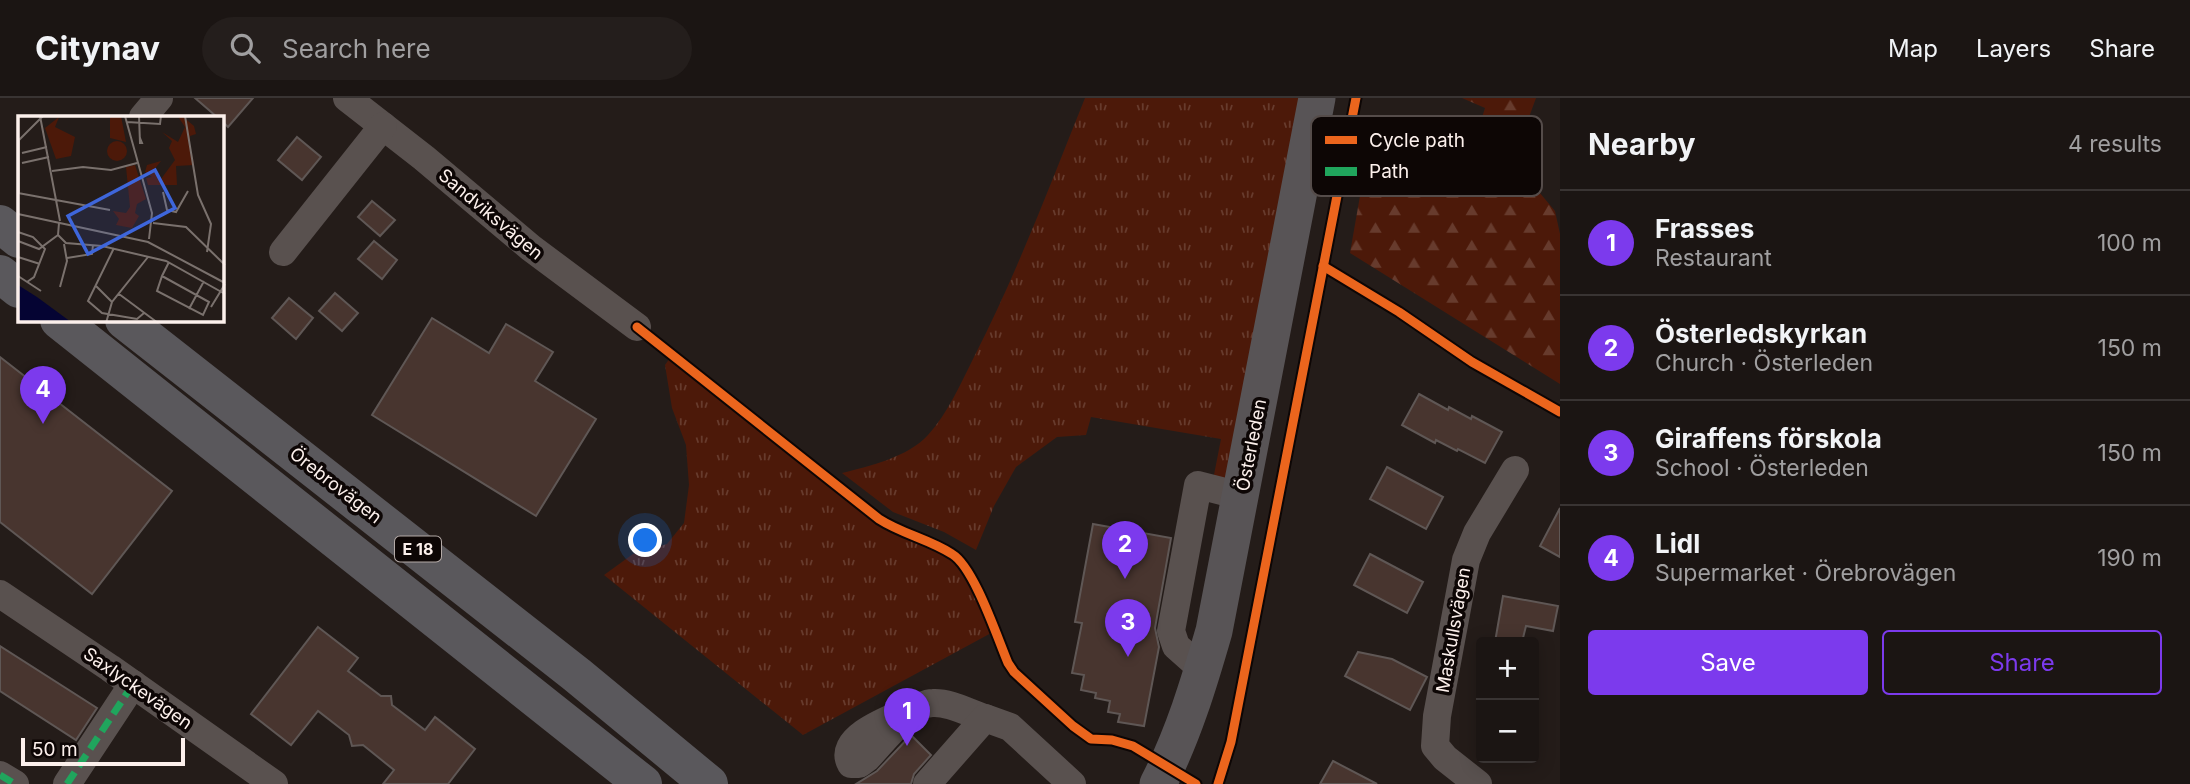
<!DOCTYPE html>
<meta charset="utf-8">
<style>
:root{--surface:#1b1513;--page:#241e1c;--text:#f1f3f6;--muted:#a09fa0;--line:#393433;--accent:#7c3aed}
body{margin:0;font-family:Inter,sans-serif;background:var(--page);color:var(--text)}
.controls{position:absolute;right:21px;bottom:21px;display:grid;overflow:hidden;border-radius:7px;box-shadow:0 4px 18px #0003}
.controls button{width:63px;height:63px;display:grid;place-items:center;padding:0;border:0;border-bottom:2px solid var(--line);background:var(--surface);color:var(--text);font:35px sans-serif}
.scale{position:absolute;left:21px;bottom:18px;width:164px;box-sizing:border-box;padding-left:7px;border:4px solid #fcf0ec;border-top:0;font-size:19px;line-height:24px;white-space:nowrap;color:#fcf0ec;-webkit-text-stroke:5px #0d0605;paint-order:stroke}
.you{position:absolute;left:646px;top:443px;width:24px;height:24px;margin:-18px;border:5px solid #fff;border-radius:50%;background:#1a73e8;box-shadow:0 0 0 10px #1a73e833}
.badge{display:grid;place-items:center;width:46px;height:46px;border-radius:50%;background:var(--accent);color:#fff;font-size:23px;font-weight:700}
.pin{position:absolute;translate:-50% -58px;filter:drop-shadow(0 2px 4px #0008)}
.pin::after{content:'';position:absolute;top:37px;width:24px;height:21px;background:inherit;clip-path:polygon(0 0,100% 0,50% 100%)}
.list{margin:0;padding:0;list-style:none}
h2{display:flex;justify-content:space-between;align-items:center;height:91px;margin:0;padding:0 28px;font-size:30px}
h2 small{font-size:23px;font-weight:400;color:var(--muted)}
.list li{display:grid;grid-template-columns:46px 1fr auto;gap:21px;align-items:center;box-sizing:border-box;height:105px;padding:0 28px;border-top:2px solid var(--line)}
.list b{display:block;font-size:26px;white-space:nowrap}
.list p{margin:0;font-size:23px;white-space:nowrap;color:var(--muted)}
.list em{font-size:23px;font-style:normal;color:var(--muted)}
.actions{display:flex;gap:14px;padding:21px 28px}
.actions a{flex:1;padding:16px 0;border:2px solid var(--accent);border-radius:7px;text-align:center;font-size:24px;color:var(--accent)}
.actions .main{background:var(--accent);color:#fff}
.icon{flex:none;width:38px;height:38px;fill:none;stroke:currentColor;stroke-width:2;stroke-linecap:round;stroke-linejoin:round}
.map{position:relative;flex:none;width:1560px;height:686px;overflow:hidden}
header{display:flex;align-items:center;gap:42px;box-sizing:border-box;height:98px;padding:0 35px;background:var(--surface);border-bottom:2px solid var(--line)}
header strong{font-size:33px}
nav{display:flex;gap:38px;margin-inline-start:auto;font-size:24px}
.search{width:490px;height:63px;background:var(--page);display:flex;align-items:center;gap:18px;box-sizing:border-box;padding:0 24px;border-radius:38px;color:var(--muted);font-size:26px}
main{display:flex}
aside{flex:1;background:var(--surface)}
.map>svg:first-child{display:block}
</style>
<header>
<strong>Citynav</strong>
<div class="search"><svg class="icon" aria-label="search" viewBox="0 0 24 24"><circle cx="10" cy="10" r="6"/><path d="M15 15l6 6"/></svg>Search here</div>
<nav><a>Map</a><a>Layers</a><a>Share</a></nav>
</header>
<main>
<div class="map">
<svg width="1560" height="686" viewBox="0 0 1560 686">
<defs>
<pattern id="grass-tufts" width="24" height="20" patternUnits="userSpaceOnUse" patternTransform="scale(1.75)"><rect width="24" height="20" fill="#4c1909"/><path d="M3 7l-1-3M5 7V3M7 7l1-3M15 17l-1-3M17 17v-4M19 17l1-3" fill="none" stroke="#673b2d"/></pattern>
<pattern id="forest-firs" width="22" height="20" patternUnits="userSpaceOnUse" patternTransform="scale(1.75)"><rect width="22" height="20" fill="#4c1909"/><path d="M5 1l3.5 6h-7zM16 11l3.5 6h-7z" fill="#673b2d"/></pattern>
</defs>
<rect width="100%" height="100%" fill="#241c19"/>
<g fill="url(#grass-tufts)">
<path d="M1085,0H1301L1226,389L1213,382L1221,341L1091,319L1086,337L1057,339L1016,369L994,408L976,452L944,434L893,414L842,375C870,368 908,359 928,337C948,315 961,285 974,259C1017,175 1050,87 1085,0Z"/>
<path d="M672,257L876,421L901,434L932,444L954,456L967,473L993,534L803,637L604,477L633,456L667,446L684,425L689,387L686,347L672,310L665,267Z"/>
</g>
<path fill="url(#forest-firs)" d="M1462,0H1536L1513,63L1555,113L1560,136V286L1350,155L1368,52L1464,78L1485,10Z"/>
<g fill="#48352f" stroke="#5f5755" stroke-width="2">
<path d="M195,0H253L228,29L222,23V19H217Z"/>
<path d="M297,39L321,59L302,82L278,62Z"/>
<path d="M372,103L395,122L380,138L358,119Z"/>
<path d="M374,143L397,162L382,181L358,161Z"/>
<path d="M335,195L358,215L342,233L319,213Z"/>
<path d="M289,200L313,220L296,241L272,220Z"/>
<path d="M432,220L489,255L506,226L553,254L535,283L596,321L536,418L372,317Z"/>
<path d="M0,259L172,393L92,496L0,424Z"/>
<path d="M1419,296L1448,312L1449,309L1471,321L1472,318L1502,334L1485,365L1458,351L1457,353L1436,342L1435,345L1402,327Z"/>
<path d="M1387,369L1443,399L1426,431L1370,401Z"/>
<path d="M1560,410V459L1540,448Z"/>
<path d="M1093,426L1171,440L1155,530L1159,549L1144,628L1118,624L1120,616L1108,614L1110,603L1095,600L1096,595L1081,592L1084,577L1072,575L1082,525L1075,524Z"/>
<path d="M1370,456L1423,484L1407,515L1354,487Z"/>
<path d="M1503,498L1558,508L1553,533L1526,528L1522,544H1495Z"/>
<path d="M318,529L358,560L348,573L381,598H391L392,607L425,632L435,619L475,651L448,686H383L394,672L363,647L352,648L349,637L318,613L291,647L251,616Z"/>
<path d="M0,548L97,610L76,642L0,593Z"/>
<path d="M1358,554L1392,561L1427,579L1410,612L1345,578Z"/>
<path d="M911,637L931,657L914,676L911,686H856L877,673Z"/>
<path d="M1333,663L1377,686H1320Z"/>
</g>
<g fill="none" stroke-linecap="round" stroke-linejoin="round">
<g stroke="#59514f" stroke-width="28">
<path d="M347,0L424,60L531,150L637,229"/>
<path d="M143,19L159,0"/>
<path d="M283,154L383,28"/>
<path d="M0,496L110,570L274,686"/>
<path d="M1203,572L1176,548L1171,533L1198,387L1241,398"/>
<path d="M917,609C898,618 835,638 851,666H859L867,660C882,645 911,605 933,605C950,604 969,615 985,620"/>
<path d="M0,677L15,686"/>
<path d="M67,686L133,586"/>
<path d="M927,686L985,620L1010,629L1072,686"/>
<path d="M1478,686L1445,660L1435,648L1437,618L1466,462L1477,435L1515,372"/>
</g>
<path stroke="#585456" stroke-width="37" d="M1158,686C1183,638 1199,585 1214,533L1317,0"/>
<g stroke="#5a585c" stroke-width="38">
<path d="M0,126L19,141"/>
<path d="M0,176L19,191"/>
<path d="M59,222L643,686"/>
<path d="M124,222L577,577L709,686"/>
</g>
<g stroke="#20a55d" stroke-width="7" stroke-dasharray="14 7" stroke-linecap="butt">
<path d="M0,677L15,686"/>
<path d="M67,686L133,586"/>
</g>
<defs>
<g id="cycleway">
<path d="M1323,168L1399,214L1472,264L1560,314"/>
<path d="M637,229L879,421C902,436 929,441 952,456C974,469 997,539 1008,565L1014,574L1073,628L1091,641L1112,642L1133,648L1196,686"/>
<path d="M1218,686L1231,644L1356,0"/>
</g>
</defs>
<use href="#cycleway" stroke="#0d0605" stroke-width="13"/>
<use href="#cycleway" stroke="#eb651d" stroke-width="9"/>
</g>
<g text-anchor="middle" dominant-baseline="central" stroke-width="7" stroke-linejoin="round" paint-order="stroke">
<rect fill="#0d0605" stroke="#b4aaa7" stroke-width="2" x="395" y="438.5" width="46" height="25" rx="5"/>
<g font-size="16" font-weight="bold" fill="#fcf0ec">
<text x="418" y="451">E 18</text>
</g>
<g font-size="18" fill="#fcf0ec" stroke="#0d0605">
<text transform="translate(491 116) rotate(40)">Sandviksvägen</text>
<text transform="translate(1251 347) rotate(-79)">Österleden</text>
<text transform="translate(336 387) rotate(38)">Örebrovägen</text>
<text transform="translate(1453 532) rotate(-80)">Maskullsvägen</text>
<text transform="translate(138 590) rotate(35)">Saxlyckevägen</text>
</g>
</g>
<g transform="translate(18 18)">
<rect width="206" height="206" fill="#241c19"/>
<path d="M92,0H103L108,26L92,22ZM117,49L128,83L119,88L117,97L121,100L114,112L98,109L101,103L95,95L108,97L112,91L108,51Z" fill="#4c1909"/>
<path d="M164,0L176,10L178,18L172,20V30L176,49L158,50L159,69H130L128,62L134,61L127,56L129,49L143,45L135,55L143,63L157,44L151,32L154,25L144,16L160,26L167,11L161,2ZM41,1L37,11L57,21L53,40L38,43L27,12Z" fill="#4c1909"/>
<path d="M89 35a10 10 0 1 1 20 0a10 10 0 1 1-20 0Z" fill="#4c1909"/>
<path d="M0,169L19,181L53,206H0Z" fill="#050433"/>
<path fill="none" stroke="#7a716d" stroke-width="2" d="M22,0L42,105M107,0L134,97L131,123M121,0L122,27H124L122,22M167,0L180,79L193,108L189,136M109,6L142,8L143,0M1,24V77M1,24L25,0M4,37L29,31M4,47L31,41M34,55L65,51L93,54L119,47M145,76L149,94L158,96L170,75M0,77L92,94M0,98L130,126L207,167M135,107L168,111L207,149M0,116L15,121L27,133L16,161L9,166M40,119L48,127L84,130L148,145L207,178M0,125L21,133L40,119L41,107M96,132L70,185L84,197L119,203L126,197M0,141L22,148M49,142L74,138L75,129M0,160L23,175M144,160L191,186L185,199L139,175L144,160L151,146M77,169L94,186M42,171L49,145L46,128M101,178L140,207M193,191L207,168M171,193L186,165M88,207L94,186L130,141"/>
<path fill="#3e66db" fill-opacity="0.15" stroke="#3e66db" stroke-width="3.5" d="M137,54L157,92L70,138L50,100Z"/>
<rect width="206" height="206" fill="none" stroke="#fcf0ec" stroke-width="3.5"/>
</g>
<rect x="1311" y="18" width="231" height="80" rx="10" fill="#0d0605" stroke="#554c4a" stroke-width="2"/>
<rect x="1325" y="38" width="32" height="8" fill="#eb651d"/>
<rect x="1325" y="69" width="32" height="9" fill="#20a55d"/>
<g font-size="19" fill="#fcf0ec">
<text x="1369" y="49">Cycle path</text>
<text x="1369" y="80">Path</text>
</g>
</svg>
<div class="controls">
<button>+</button>
<button>−</button>
</div>
<div class="scale">50 m</div>
<div class="you"></div>
<div class="pin badge" style="left:907px;top:648px">1</div>
<div class="pin badge" style="left:1125px;top:481px">2</div>
<div class="pin badge" style="left:1128px;top:559px">3</div>
<div class="pin badge" style="left:43px;top:326px">4</div>
</div>
<aside>
<h2>Nearby<small>4 results</small></h2>
<ul class="list">
<li><span class="badge">1</span><div><b>Frasses</b><p>Restaurant</p></div><em>100 m</em></li>
<li><span class="badge">2</span><div><b>Österledskyrkan</b><p>Church · Österleden</p></div><em>150 m</em></li>
<li><span class="badge">3</span><div><b>Giraffens förskola</b><p>School · Österleden</p></div><em>150 m</em></li>
<li><span class="badge">4</span><div><b>Lidl</b><p>Supermarket · Örebrovägen</p></div><em>190 m</em></li>
</ul>
<div class="actions"><a class="main">Save</a><a>Share</a></div>
</aside>
</main>
